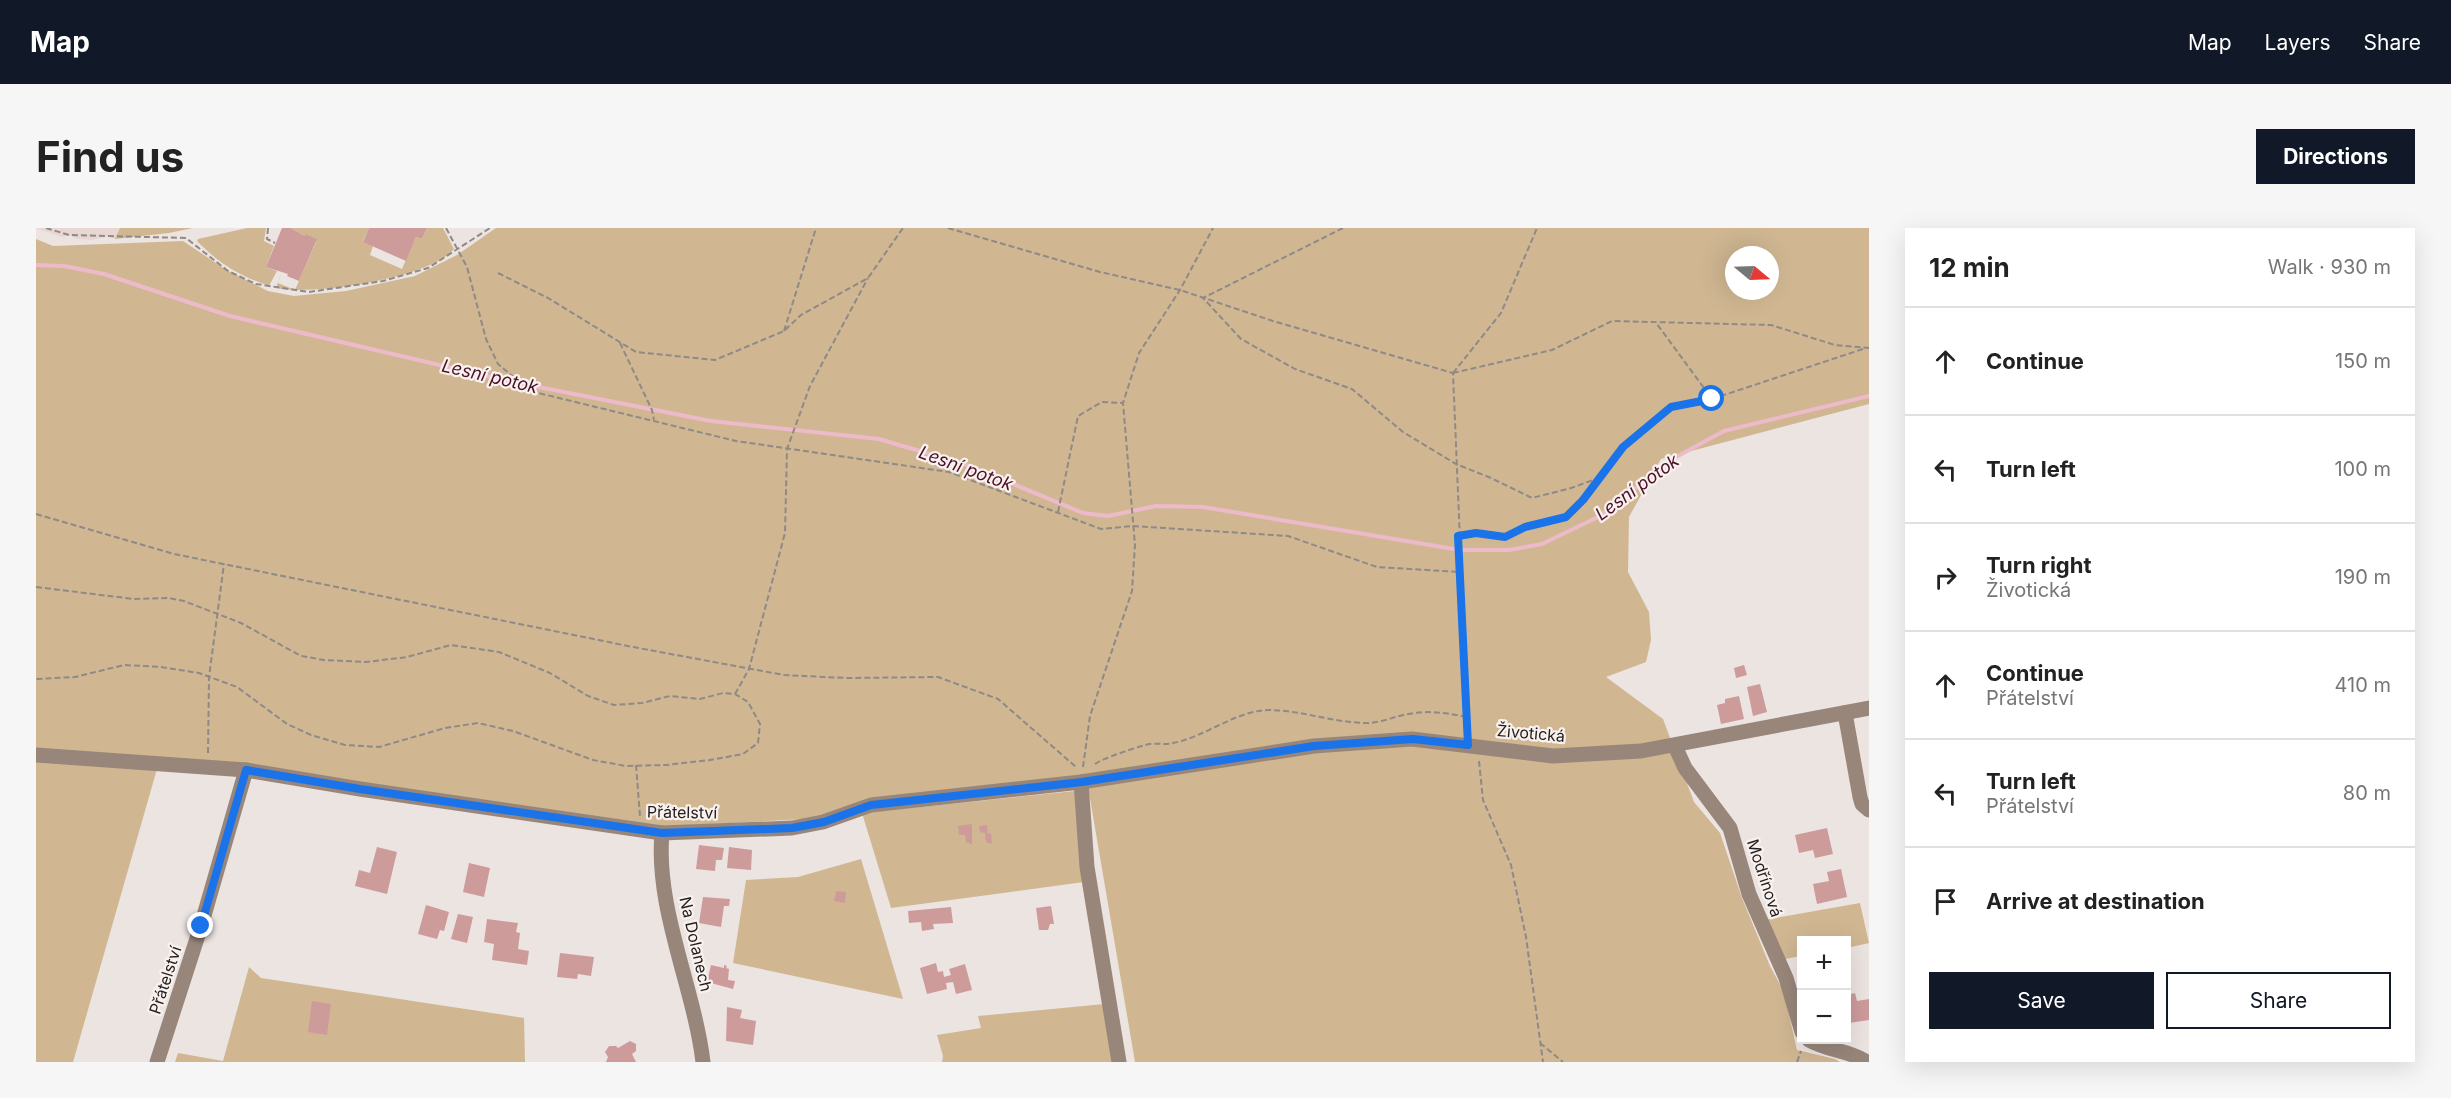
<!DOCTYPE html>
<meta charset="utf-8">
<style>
:root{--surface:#fff;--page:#f6f6f6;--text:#222;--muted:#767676;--line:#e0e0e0;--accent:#111827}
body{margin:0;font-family:Inter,sans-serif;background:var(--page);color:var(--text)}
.controls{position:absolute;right:18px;bottom:18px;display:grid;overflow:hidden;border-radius:0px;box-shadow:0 6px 24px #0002}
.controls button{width:54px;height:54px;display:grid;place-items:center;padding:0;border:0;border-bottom:2px solid var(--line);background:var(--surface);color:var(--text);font:30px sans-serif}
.compass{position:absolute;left:1689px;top:18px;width:54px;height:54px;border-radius:50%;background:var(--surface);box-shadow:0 6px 24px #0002;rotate:109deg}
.stop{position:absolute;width:18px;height:18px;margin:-14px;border:4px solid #1a73e8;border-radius:50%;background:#fff}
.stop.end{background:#1a73e8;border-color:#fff;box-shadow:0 2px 6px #0008}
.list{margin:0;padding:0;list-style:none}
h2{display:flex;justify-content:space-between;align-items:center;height:78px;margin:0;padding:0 24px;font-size:26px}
h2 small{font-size:20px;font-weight:400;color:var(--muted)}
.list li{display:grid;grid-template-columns:39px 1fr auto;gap:18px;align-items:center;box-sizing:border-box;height:108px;padding:0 24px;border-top:2px solid var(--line)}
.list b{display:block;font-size:22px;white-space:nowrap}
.list p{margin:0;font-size:20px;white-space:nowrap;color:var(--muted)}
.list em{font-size:20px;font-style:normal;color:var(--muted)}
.actions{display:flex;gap:12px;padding:18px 24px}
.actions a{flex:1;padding:14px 0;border:2px solid var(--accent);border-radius:0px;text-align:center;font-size:21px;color:var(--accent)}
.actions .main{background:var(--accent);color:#fff}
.icon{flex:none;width:33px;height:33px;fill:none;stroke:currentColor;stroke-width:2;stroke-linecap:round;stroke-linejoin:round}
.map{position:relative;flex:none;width:1833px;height:834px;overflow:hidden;border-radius:0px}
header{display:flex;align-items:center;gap:36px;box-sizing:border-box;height:84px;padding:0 30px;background:var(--accent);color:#fff}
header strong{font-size:28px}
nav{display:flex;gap:33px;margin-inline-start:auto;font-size:21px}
.intro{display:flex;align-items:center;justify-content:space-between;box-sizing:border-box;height:144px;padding:0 36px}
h1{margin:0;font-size:42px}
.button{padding:15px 27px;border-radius:0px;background:var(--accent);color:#fff;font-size:21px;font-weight:700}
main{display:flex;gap:36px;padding:0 36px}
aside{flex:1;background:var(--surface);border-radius:0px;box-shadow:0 6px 24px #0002}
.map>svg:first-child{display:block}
</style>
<header>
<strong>Map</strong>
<nav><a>Map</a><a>Layers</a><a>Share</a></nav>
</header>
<div class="intro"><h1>Find us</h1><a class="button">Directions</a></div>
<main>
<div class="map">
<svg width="1833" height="834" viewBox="0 0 1833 834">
<rect width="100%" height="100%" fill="#ece4e1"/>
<path fill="#e7d6d1" d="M0,0H84L79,11L73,8L56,12L41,11L33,7L26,9Z"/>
<g fill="#d0b792" fill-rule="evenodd">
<path d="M84,0H157L133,5L79,11Z"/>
<path d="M211,0H230L228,13L238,18L230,39L241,43L233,58C202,47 185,37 161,13L162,11Z"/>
<path d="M255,0H333L327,13L337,18L334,27L366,41L380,9L386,11L391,0H407L418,21C395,50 276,68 240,60L246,43L242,55L259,62L280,14Z"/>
<path d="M460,0H1833V176L1625,231L1593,289L1592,344L1613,384L1615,412L1610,434L1570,449L1627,491L1658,574L1684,605L1706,670L1734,738L1748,764L1761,822L1799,831L1804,834H1099L1050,547L789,590L618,599L0,524V11L17,18L147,13L192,43L232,63L258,68L310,63L379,48L421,27ZM1698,27H1734V63H1698Z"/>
<path d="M0,527L121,541L37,834H0Z"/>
<path d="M1039,563L1048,654L855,680L826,585Z"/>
<path d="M825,631L867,771L697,735L710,652L762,649Z"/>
<path d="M1824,675L1833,715L1811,720L1810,712H1766L1765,728L1749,731L1728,692Z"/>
<path d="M213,739L225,750L488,790L489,834H139L142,825L187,833Z"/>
<path d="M1068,776L1078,834H906L907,828L901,807L945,800L942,788Z"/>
</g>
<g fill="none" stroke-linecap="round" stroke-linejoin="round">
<path stroke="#edbaca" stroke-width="4" d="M0,37L28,38L68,46L194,88L472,153L675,193L843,211L931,237L1047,285L1072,288L1120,278L1167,279L1424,322H1473L1506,316L1562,289L1640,229L1688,203L1833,168"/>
</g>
<g fill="#ce9b9b">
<path d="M246,0H255L269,8V6L281,11L263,53L251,48L252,46L230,39Z"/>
<path d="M333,0H391L386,11L380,9L370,33L327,14Z"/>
<path d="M1708,437L1711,447L1700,450L1698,440Z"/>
<path d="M1724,456L1731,484L1717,488L1711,459Z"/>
<path d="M1703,468L1708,491L1685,496L1681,477L1689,475V471Z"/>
<path d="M936,596V616H933V614L930,615L929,607H923L922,598Z"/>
<path d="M951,597L952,606L955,605L956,616L950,614L949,605L944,604L943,598Z"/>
<path d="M1791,600L1797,626L1779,630L1777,622L1763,625L1759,607Z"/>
<path d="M663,617L688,620L686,632H680L679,643L660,641Z"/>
<path d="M341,619L361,624L351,666L319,658L323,642L334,645Z"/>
<path d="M693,619L716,622L715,642L691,640Z"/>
<path d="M433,635L454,640L448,669L427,664Z"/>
<path d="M1805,641L1811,669L1781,676L1777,656L1793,653L1791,644Z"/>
<path d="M800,663L810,664L809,675L798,673Z"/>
<path d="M667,669L694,671L693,678H688L685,699L663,695Z"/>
<path d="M390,677L413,684L408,703L404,702L401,711L382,706Z"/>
<path d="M1015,678L1018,696H1014L1012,702H1003L1000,680Z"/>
<path d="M915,679L917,695L897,696L898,701L886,703L885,694L873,695L872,683Z"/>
<path d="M422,686L437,689L431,715L415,711Z"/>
<path d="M451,691L482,695L480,704L484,705L482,721L493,723L491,737L456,732L458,716L448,714Z"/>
<path d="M524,725L558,729L555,748L542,746L541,751L521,749Z"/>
<path d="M900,735L902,744L907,743L908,749L915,747L913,741L929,736L936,762L920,766L917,754L910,755L911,761L891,766L884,740Z"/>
<path d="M675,737L688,740V737L691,738L690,740L693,741L692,752L699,753L697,761L671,754Z"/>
<path d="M1819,765L1821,773L1833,771V792L1813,795L1814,801H1810V767Z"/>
<path d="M276,773L295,776L291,807L272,804Z"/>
<path d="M691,779L706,782L704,790L720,793L717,817L690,813Z"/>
<path d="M594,813L600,816V823L596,826L600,834H570L572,829L569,824L573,818H580L582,820Z"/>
</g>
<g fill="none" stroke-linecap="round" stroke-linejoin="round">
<g stroke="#8f8987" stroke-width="2" stroke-dasharray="6 3" stroke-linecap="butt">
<path d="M10,0L33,7L150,10L192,43L220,56L273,64L347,53L392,40L454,0"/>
<path d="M232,0L231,11L239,15"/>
<path d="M410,0L431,39L450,111L462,136L494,163L700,213L913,244L1065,301L1097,298L1252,308L1341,339L1424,344"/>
<path d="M912,0L1064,44L1144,62L1237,93L1417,145L1432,505"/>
<path d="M1307,0L1167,70L1205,111L1259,141L1316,161L1367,204L1420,236L1455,250L1496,270L1535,260L1563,250L1587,219L1635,179L1676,171L1621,96"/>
<path d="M462,45L512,70L600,124L679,132L748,103L765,87L832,50L867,0"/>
<path d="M748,103L780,0"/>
<path d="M584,115L616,182L618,192"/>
<path d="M1417,145L1516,122L1576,93L1735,97L1799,117L1833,120"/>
<path d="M1417,145L1465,85L1501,0"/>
<path d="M1676,171L1830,120"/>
<path d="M1022,284L1042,188L1066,174L1087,175"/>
<path d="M0,286L138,326L597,419L748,447L810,450L902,449L962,471L1040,539"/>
<path d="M1422,308L1440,305L1469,309L1489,299L1530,289L1547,272L1562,251"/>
<path d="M0,359L98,371L133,370L148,373L205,395L265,428L288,432L330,434L371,429L415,417L463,424L514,445L552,468L578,477L606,475L634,468L664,471L687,465L699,466L712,474L724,496L722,515L707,526L674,532L630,537L590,538L557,532L477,503L442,495L409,500L343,519L309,517L275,507L251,496L201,459L163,445L125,439L88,437L39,449L0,451"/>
<path d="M699,466L713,441L749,305L751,221L774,158L832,50"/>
<path d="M172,525L173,449L188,336"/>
<path d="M1443,533L1447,572L1475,637L1490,709L1507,834"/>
<path d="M1059,536C1065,531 1106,517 1114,516C1122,515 1130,517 1137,515C1169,509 1199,483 1232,482C1266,482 1297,495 1332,495C1345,495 1359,488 1372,486C1392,482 1411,485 1431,489"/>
<path d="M600,537L604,588"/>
<path d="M1047,539L1054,488L1096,363L1099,317L1087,175L1103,125L1144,62L1177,0"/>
<path d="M1504,815L1527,834"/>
<path d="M1761,834L1765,823"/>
</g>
<g stroke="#98867a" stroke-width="15">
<path d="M1809,485L1824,569L1826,576L1833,582"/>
<path d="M1639,518L1649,540L1694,600L1713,666L1750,750L1766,804"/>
<path d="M0,527L210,542L324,561L626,605L756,600L787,594L835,577L1045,554L1278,518L1376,511L1517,528L1605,523L1833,480"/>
<path d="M1045,554L1051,639L1083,834"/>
<path d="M626,605C619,680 658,759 667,834"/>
<path d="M1773,812C1792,823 1813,822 1831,834"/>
<path d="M121,834L165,698L210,542"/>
</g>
</g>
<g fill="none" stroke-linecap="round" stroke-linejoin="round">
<path stroke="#1a73e8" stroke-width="8" d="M165,698L210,542L324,561L626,605L756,600L788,594L835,577L1046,554L1278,518L1377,511L1432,517L1422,308L1440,305L1469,309L1489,299L1530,289L1547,272L1587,219L1635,179L1676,171"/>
</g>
<g text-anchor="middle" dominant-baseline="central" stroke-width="4.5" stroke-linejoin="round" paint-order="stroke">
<g font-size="16" fill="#201d1c" stroke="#f9f1ee">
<text transform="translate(1495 505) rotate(5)">Životická</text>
<text transform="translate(646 584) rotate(1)">Přátelství</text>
<text transform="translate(1729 650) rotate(72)">Modřínová</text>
<text transform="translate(660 716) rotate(77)">Na Dolanech</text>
<text transform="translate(129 752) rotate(-72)">Přátelství</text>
</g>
<g font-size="18" font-style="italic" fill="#4c112a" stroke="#f9f1ee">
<text transform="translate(454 148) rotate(13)">Lesní potok</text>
<text transform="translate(930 240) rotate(20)">Lesní potok</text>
<text transform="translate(1601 259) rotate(-36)">Lesní potok</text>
</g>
</g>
</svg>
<div class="controls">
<button>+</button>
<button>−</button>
</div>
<svg class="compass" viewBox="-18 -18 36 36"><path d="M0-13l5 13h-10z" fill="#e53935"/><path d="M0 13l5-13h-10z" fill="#767676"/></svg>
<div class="stop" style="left:1676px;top:171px"></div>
<div class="stop end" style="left:165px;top:698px"></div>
</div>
<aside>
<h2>12 min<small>Walk · 930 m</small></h2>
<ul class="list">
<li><svg class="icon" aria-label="ahead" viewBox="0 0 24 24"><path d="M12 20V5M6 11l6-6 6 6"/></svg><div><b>Continue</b></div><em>150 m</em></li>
<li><svg class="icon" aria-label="left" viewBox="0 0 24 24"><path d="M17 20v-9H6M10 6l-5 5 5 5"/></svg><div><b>Turn left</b></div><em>100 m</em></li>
<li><svg class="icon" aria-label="right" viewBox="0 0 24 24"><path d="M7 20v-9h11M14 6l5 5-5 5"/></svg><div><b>Turn right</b><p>Životická</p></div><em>190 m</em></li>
<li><svg class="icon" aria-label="ahead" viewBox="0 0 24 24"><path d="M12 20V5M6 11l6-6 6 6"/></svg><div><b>Continue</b><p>Přátelství</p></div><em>410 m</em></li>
<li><svg class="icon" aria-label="left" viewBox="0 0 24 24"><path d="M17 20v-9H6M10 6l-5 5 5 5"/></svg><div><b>Turn left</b><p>Přátelství</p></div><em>80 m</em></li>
<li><svg class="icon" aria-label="arrive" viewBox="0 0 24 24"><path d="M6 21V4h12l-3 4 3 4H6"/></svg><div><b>Arrive at destination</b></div></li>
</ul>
<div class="actions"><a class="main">Save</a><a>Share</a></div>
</aside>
</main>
